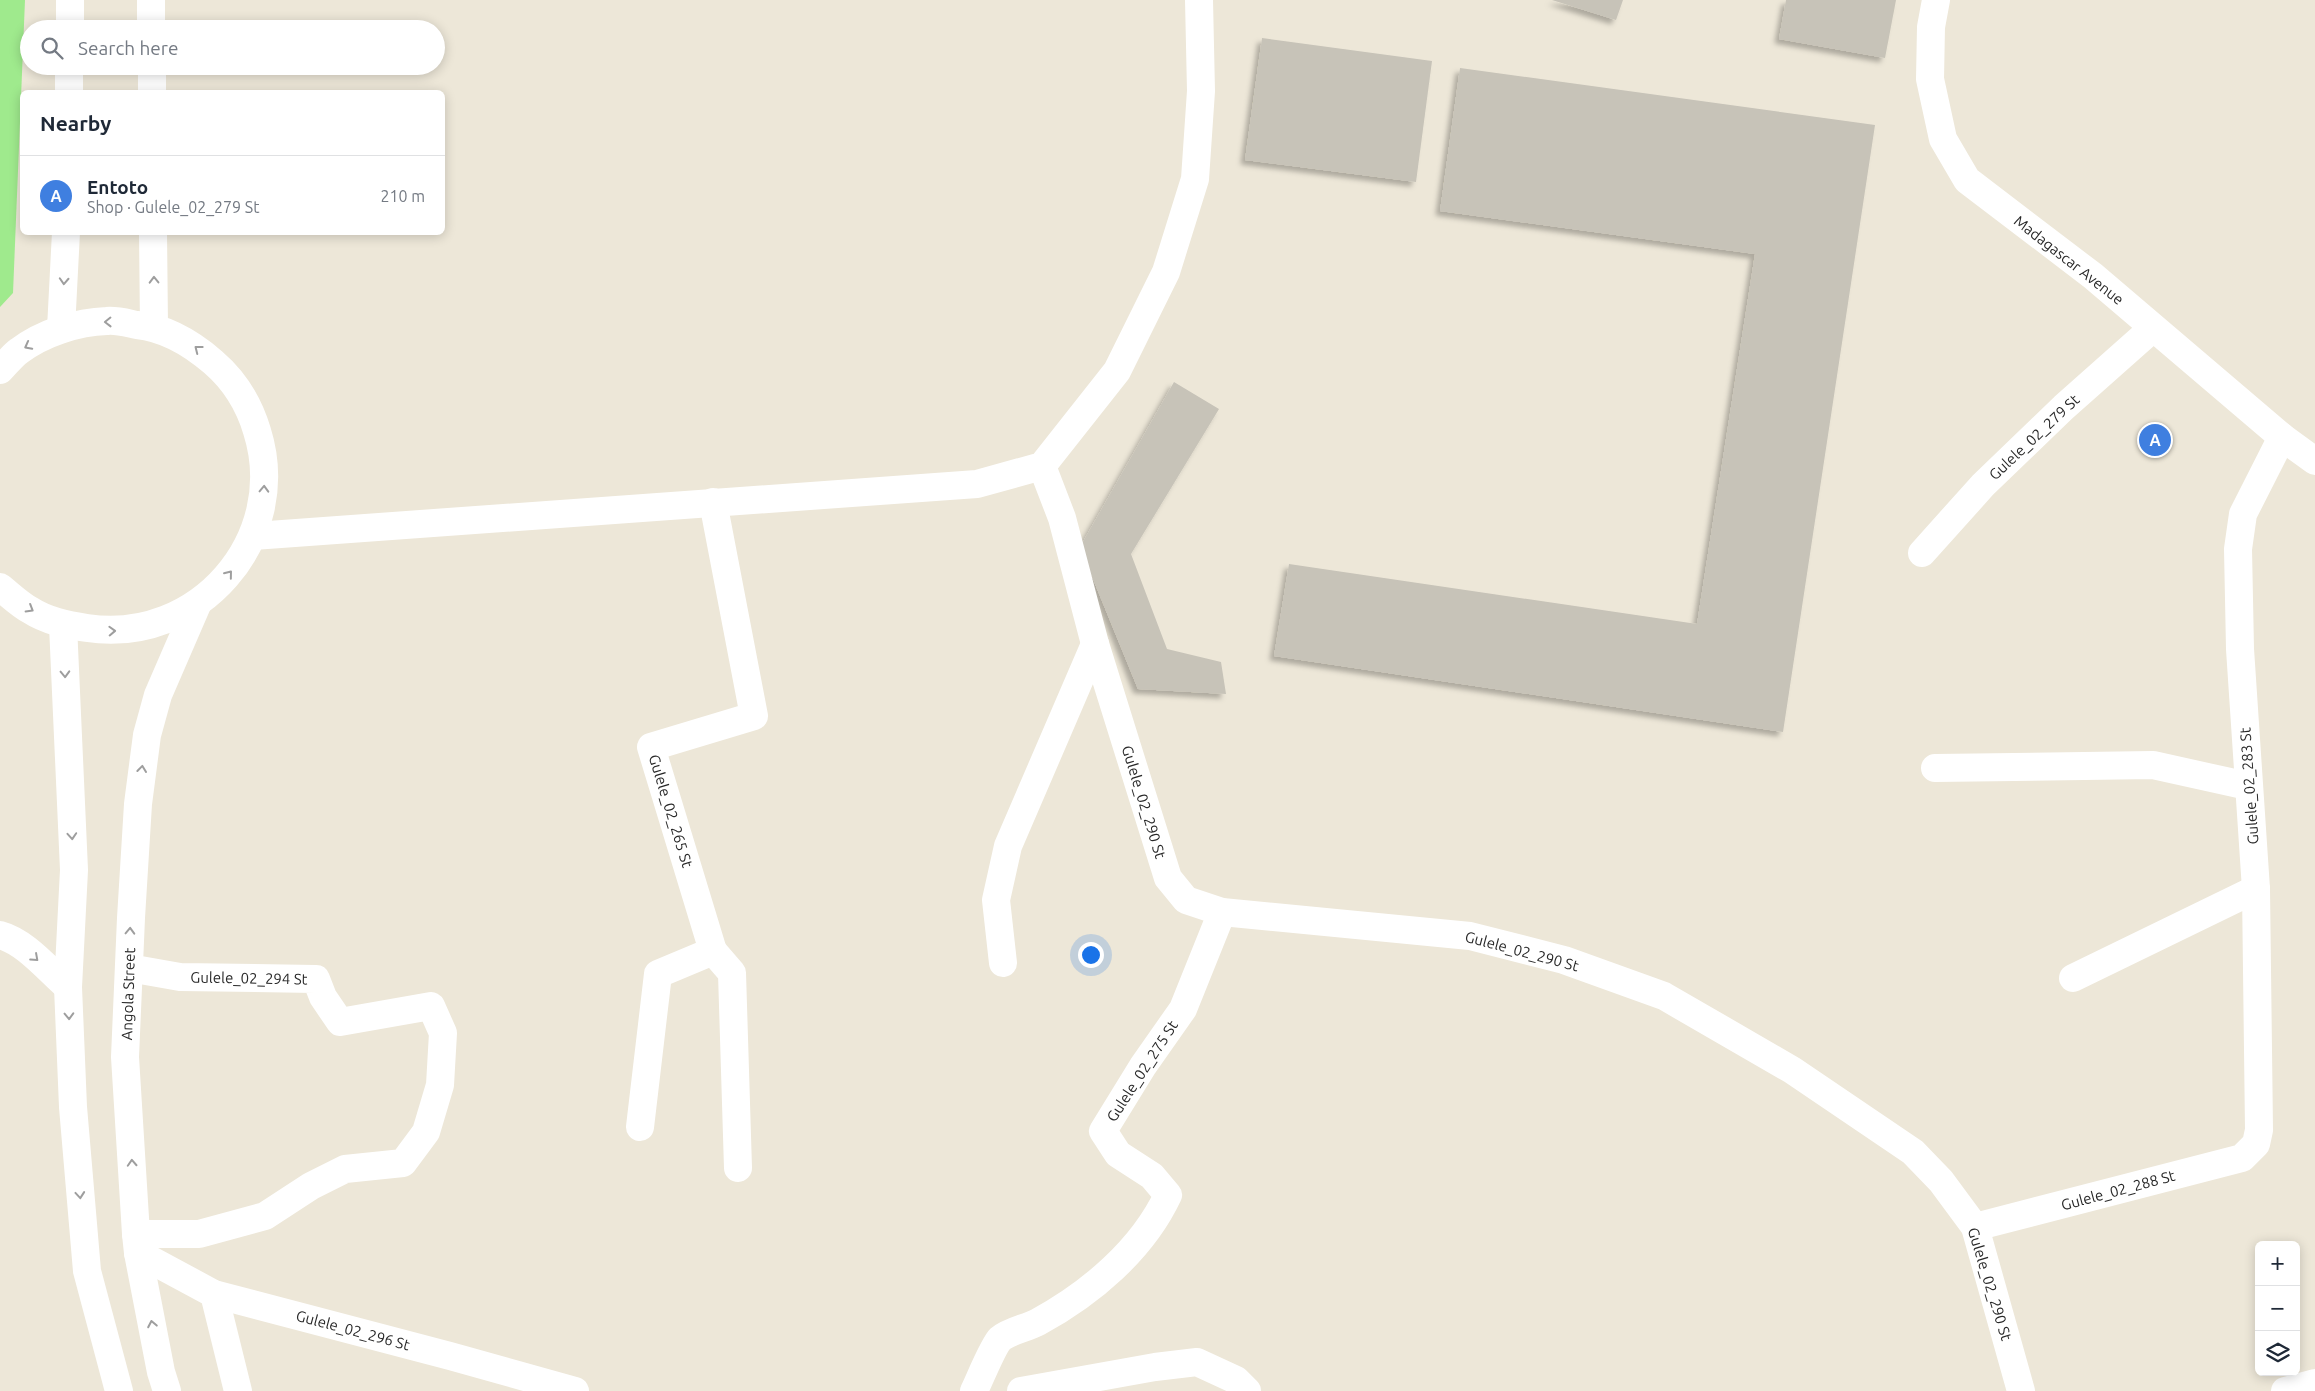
<!DOCTYPE html>
<meta charset="utf-8">
<style>
:root{--surface:#fff;--page:#f6f6f7;--text:#1f2937;--muted:#747a83;--line:#e0e1e3;--accent:#2563eb}
body{margin:0;font-family:Ubuntu,sans-serif;background:var(--page);color:var(--text)}
.controls{position:absolute;right:15px;bottom:15px;display:grid;overflow:hidden;border-radius:8px;box-shadow:0 2px 12px #0003}
.controls button{width:45px;height:45px;display:grid;place-items:center;padding:0;border:0;border-bottom:1px solid var(--line);background:var(--surface);color:var(--text);font:25px sans-serif}
.you{position:absolute;left:1090px;top:954px;width:18px;height:18px;margin:-12px;border:4px solid #fff;border-radius:50%;background:#1a73e8;box-shadow:0 0 0 8px #1a73e833}
.badge{display:grid;place-items:center;width:32px;height:32px;border-radius:50%;background:var(--accent);color:#fff;font-size:16px;font-weight:700}
.pin{position:absolute;translate:-50% -50%;border:2px solid #fff;box-shadow:0 1px 5px #0006}
.list{margin:0;padding:0;list-style:none}
h2{display:flex;justify-content:space-between;align-items:center;height:65px;margin:0;padding:0 20px;font-size:21px}
h2 small{font-size:16px;font-weight:400;color:var(--muted)}
.list li{display:grid;grid-template-columns:32px 1fr auto;gap:15px;align-items:center;box-sizing:border-box;height:80px;padding:0 20px;border-top:1px solid var(--line)}
.list b{display:block;font-size:19px;white-space:nowrap}
.list p{margin:0;font-size:16px;white-space:nowrap;color:var(--muted)}
.list em{font-size:16px;font-style:normal;color:var(--muted)}
.icon{flex:none;width:28px;height:28px;fill:none;stroke:currentColor;stroke-width:2;stroke-linecap:round;stroke-linejoin:round}
.map{position:relative;flex:none;width:2315px;height:1391px;overflow:hidden}
.search{position:absolute;background:var(--surface);box-shadow:0 2px 12px #0003;left:20px;top:20px;width:425px;height:55px;display:flex;align-items:center;gap:12px;box-sizing:border-box;padding:0 18px;border-radius:28px;color:var(--muted);font-size:19px}
.panel{position:absolute;background:var(--surface);box-shadow:0 2px 12px #0003;left:20px;top:90px;width:425px;height:145px;border-radius:8px}
.map>svg:first-child{display:block}
</style>
<div class="map">
<svg width="2315" height="1391" viewBox="0 0 2315 1391">
<defs>
<filter id="shadow"><feDropShadow dx="-4.5" dy="4.5" stdDeviation="2.5" flood-color="#0004"/></filter>
</defs>
<rect width="100%" height="100%" fill="#ede7d8"/>
<path fill="#9fea8d" d="M0,0H25L13,293L0,307Z"/>
<g fill="#c7c3b8" filter="url(#shadow)">
<path d="M1552,0H1623L1616,20Z"/>
<path d="M1786,0H1896L1885,58L1779,39Z"/>
<path d="M1262,38L1432,61L1416,182L1245,160Z"/>
<path d="M1460,68L1875,125L1783,732L1274,656L1289,564L1697,624L1755,254L1440,211Z"/>
<path d="M1174,382L1219,409L1131,554L1167,649L1221,662L1226,694L1138,689L1080,547Z"/>
</g>
<g fill="none" stroke-linecap="round" stroke-linejoin="round">
<g stroke="#fff" stroke-width="28">
<path d="M1042,466L1062,518L1095,644L1168,878L1186,900L1222,912L1470,936L1564,960L1664,996L1792,1070L1913,1152L1941,1181L1975,1227L2021,1391"/>
<path d="M1922,553L1983,485L2064,407L2153,328"/>
<path d="M1935,768L2153,765L2248,786"/>
<path d="M713,951L732,973L738,1168"/>
<path d="M1003,963L996,900L1008,846L1095,644"/>
<path d="M129,968L180,977L316,979L323,997L340,1022L431,1006L443,1033L440,1085L426,1132L403,1163L345,1169L311,1186L265,1216L199,1234H136"/>
<path d="M2073,978L2256,889"/>
<path d="M640,1127L658,974L713,951L651,747L754,716L713,502"/>
<path d="M1975,1227L2242,1158L2256,1144L2259,1130L2256,889L2240,649L2238,549L2243,514L2282,437"/>
<path d="M138,1253L214,1294L450,1356L575,1391"/>
<path d="M214,1294L238,1391"/>
<path d="M974,1391C979,1381 993,1346 1000,1339C1009,1331 1027,1328 1038,1322C1091,1293 1142,1250 1168,1195L1152,1176L1118,1154L1103,1131L1143,1066L1183,1009L1222,912"/>
<path d="M1021,1391L1155,1367L1197,1362L1236,1380L1247,1391"/>
<path d="M2285,1391L2315,1383"/>
</g>
<g stroke="#fff" stroke-width="28">
<path d="M151,0V29"/>
<path d="M1936,0L1931,27L1930,79L1943,139L1967,180L2093,276L2282,437L2315,461"/>
<path d="M70,29V0"/>
<path d="M152,66V92"/>
<path d="M69,92V66"/>
<path d="M153,232L154,327"/>
<path d="M61,329L66,232"/>
<path d="M0,370C6,364 12,356 19,351C43,333 77,322 107,321C116,320 127,323 137,325C166,328 191,343 213,362C234,380 249,404 257,431C291,539 198,645 87,628C67,625 47,621 30,610C19,604 9,594 0,587"/>
<path d="M253,536L977,484L1042,466L1117,371L1166,272L1195,179L1201,91L1199,0"/>
<path d="M63,625L74,870L68,987L73,1107L87,1271L119,1391"/>
<path d="M0,935C26,942 48,970 68,987"/>
<path d="M167,1391L161,1372L138,1253L136,1234L125,1057L131,918L138,804L147,735L158,695L197,605"/>
</g>
</g>
<defs><path id="oneway-chevron" d="M-2-3.5L2.5 0L-2 3.5" fill="none" stroke-width="1.6" stroke-linecap="round" stroke-linejoin="round" transform="scale(1.25)"/></defs>
<g stroke="#9e9e9e">
<use href="#oneway-chevron" transform="translate(154 280) rotate(-91)"/>
<use href="#oneway-chevron" transform="translate(64 281) rotate(93)"/>
<use href="#oneway-chevron" transform="translate(108 322) rotate(179)"/>
<use href="#oneway-chevron" transform="translate(28 346) rotate(152)"/>
<use href="#oneway-chevron" transform="translate(198 349) rotate(-142)"/>
<use href="#oneway-chevron" transform="translate(264 489) rotate(-88)"/>
<use href="#oneway-chevron" transform="translate(229 574) rotate(-51)"/>
<use href="#oneway-chevron" transform="translate(30 609) rotate(31)"/>
<use href="#oneway-chevron" transform="translate(112 631) rotate(-2)"/>
<use href="#oneway-chevron" transform="translate(65 674) rotate(88)"/>
<use href="#oneway-chevron" transform="translate(142 769) rotate(-83)"/>
<use href="#oneway-chevron" transform="translate(72 836) rotate(86)"/>
<use href="#oneway-chevron" transform="translate(130 931) rotate(-88)"/>
<use href="#oneway-chevron" transform="translate(35 958) rotate(42)"/>
<use href="#oneway-chevron" transform="translate(69 1016) rotate(88)"/>
<use href="#oneway-chevron" transform="translate(132 1163) rotate(-93)"/>
<use href="#oneway-chevron" transform="translate(80 1195) rotate(85)"/>
<use href="#oneway-chevron" transform="translate(152 1324) rotate(-101)"/>
</g>
<g text-anchor="middle" dominant-baseline="central" stroke-width="4" stroke-linejoin="round" paint-order="stroke">
<g font-size="15" fill="#282828" stroke="#fff">
<text transform="translate(2069 260) rotate(38)">Madagascar Avenue</text>
<text transform="translate(2034 437) rotate(-43)">Gulele_02_279 St</text>
<text transform="translate(2249 786) rotate(-94)">Gulele_02_283 St</text>
<text transform="translate(1144 802) rotate(73)">Gulele_02_290 St</text>
<text transform="translate(671 811) rotate(73)">Gulele_02_265 St</text>
<text transform="translate(1522 951) rotate(15)">Gulele_02_290 St</text>
<text transform="translate(249 978) rotate(1)">Gulele_02_294 St</text>
<text transform="translate(128 994) rotate(-88)">Angola Street</text>
<text transform="translate(1142 1071) rotate(-57)">Gulele_02_275 St</text>
<text transform="translate(2118 1190) rotate(-15)">Gulele_02_288 St</text>
<text transform="translate(1990 1284) rotate(73)">Gulele_02_290 St</text>
<text transform="translate(353 1330) rotate(15)">Gulele_02_296 St</text>
</g>
</g>
</svg>
<div class="controls">
<button>+</button>
<button>−</button>
<button><svg class="icon" aria-label="layers" viewBox="0 0 24 24"><path d="M12 4l9 5-9 5-9-5zM3 14l9 5 9-5"/></svg></button>
</div>
<div class="you"></div>
<div class="pin badge" style="left:2155px;top:440px;background:#3f7fe0">A</div>
<div class="search"><svg class="icon" aria-label="search" viewBox="0 0 24 24"><circle cx="10" cy="10" r="6"/><path d="M15 15l6 6"/></svg>Search here</div>
<section class="panel">
<h2>Nearby<small></small></h2>
<ul class="list">
<li><span class="badge" style="background:#3f7fe0">A</span><div><b>Entoto</b><p>Shop · Gulele_02_279 St</p></div><em>210 m</em></li>
</ul>
</section>
</div>
